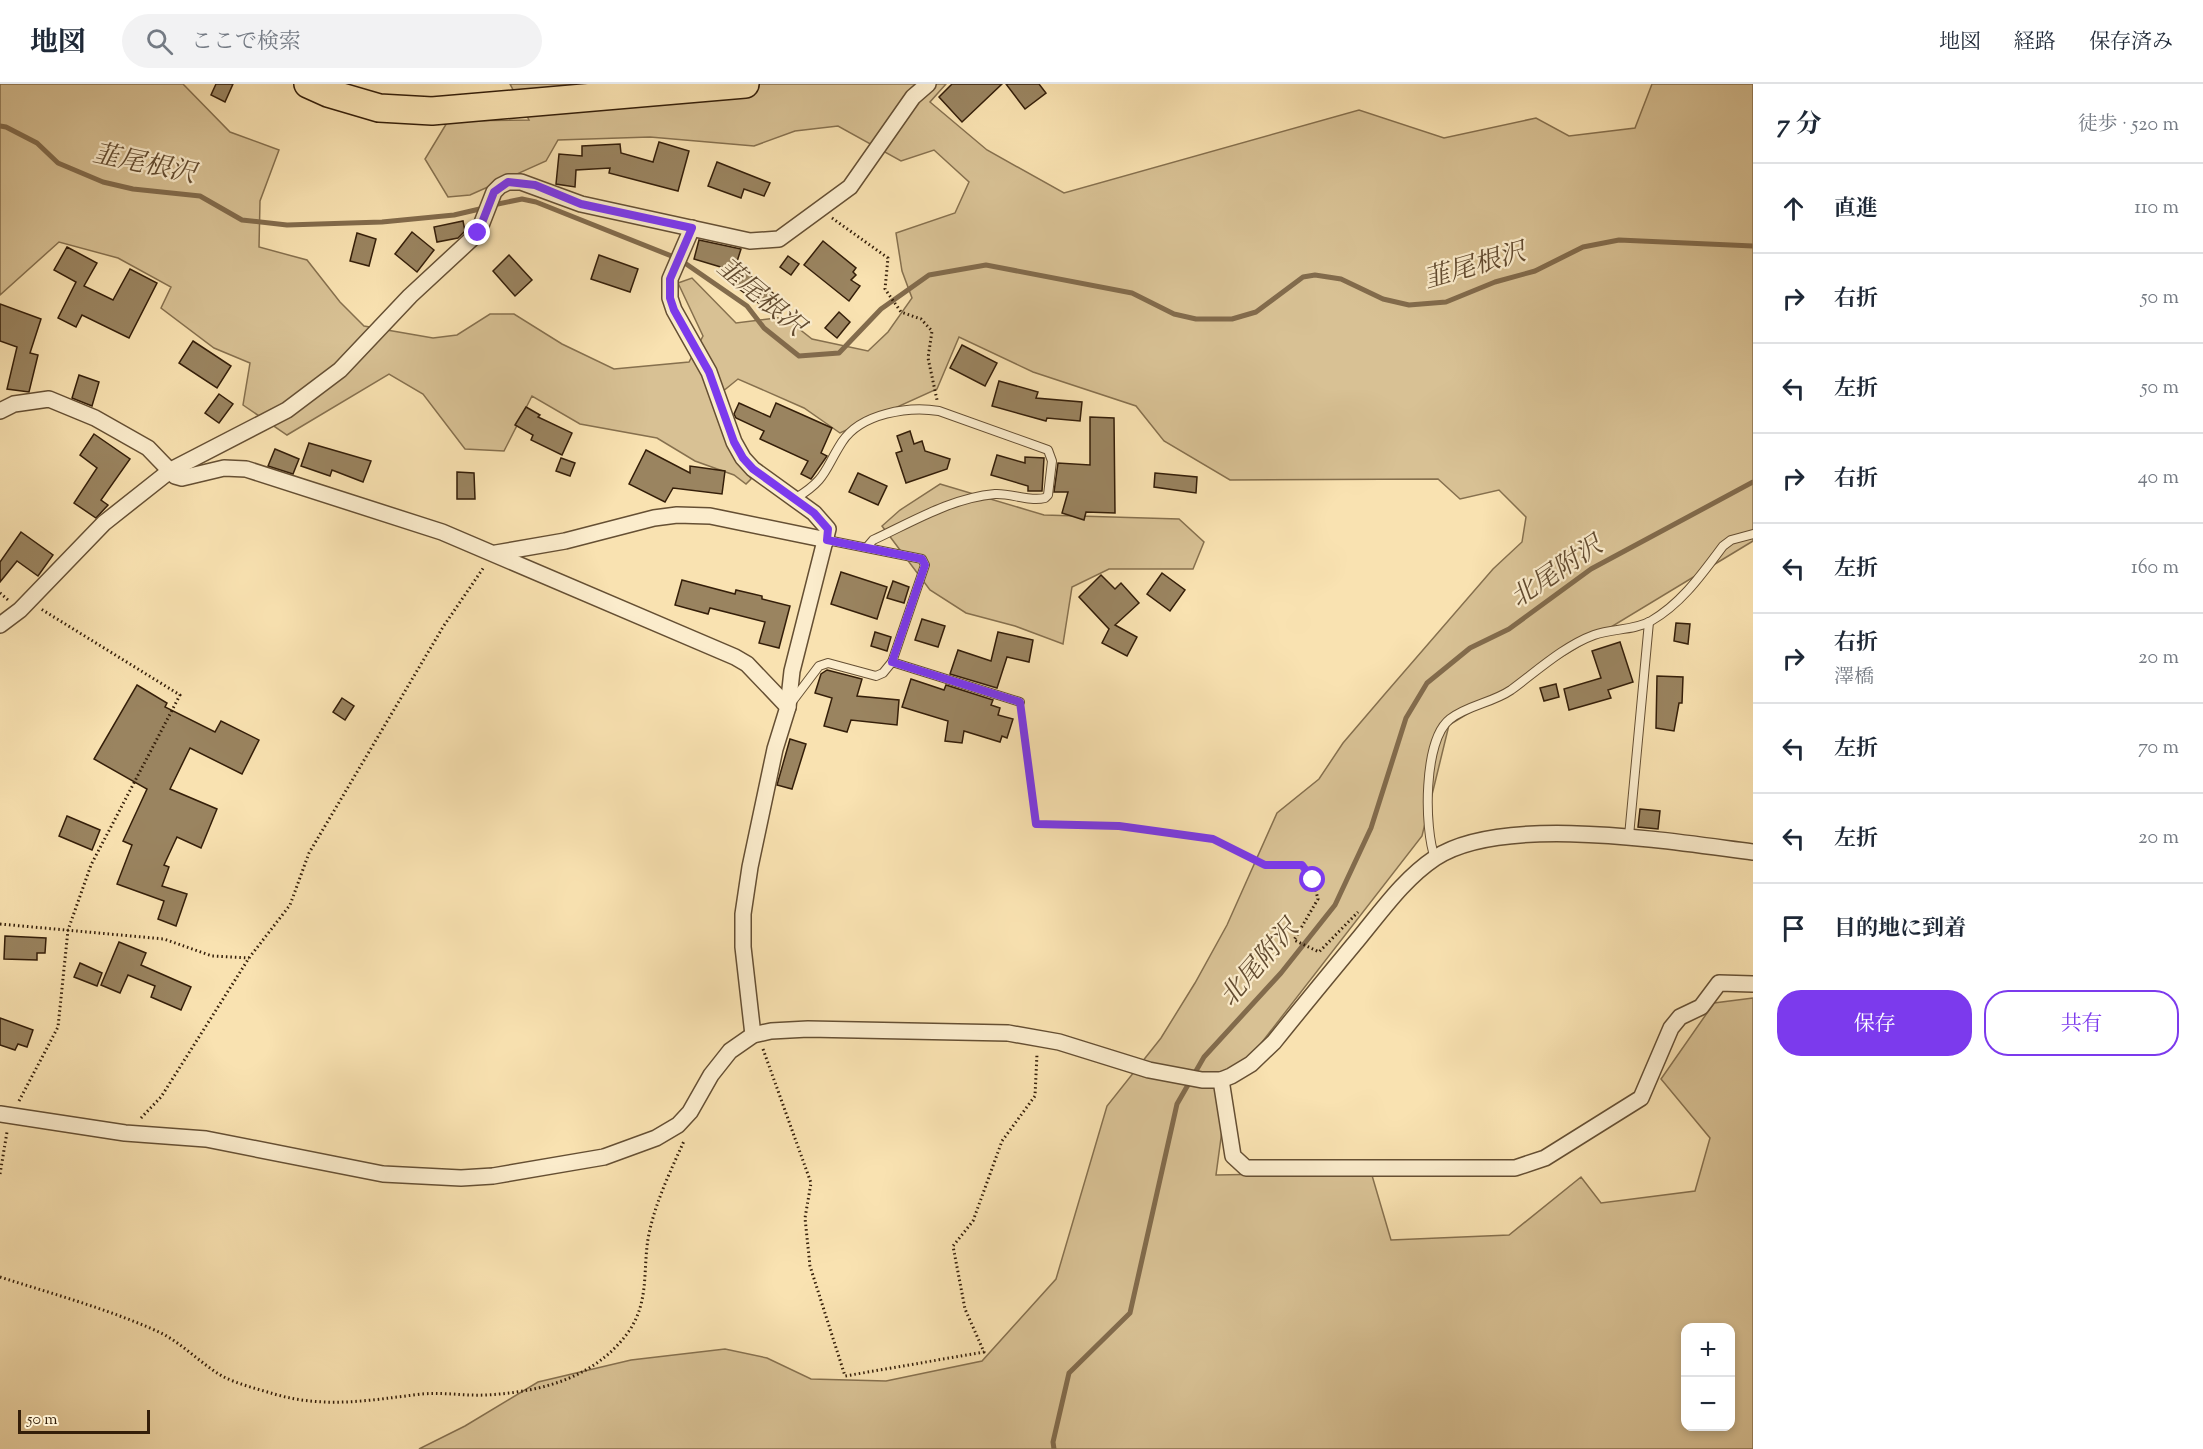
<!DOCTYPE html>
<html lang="ja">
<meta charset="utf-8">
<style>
:root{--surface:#fff;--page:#f2f2f3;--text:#1f2937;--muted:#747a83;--line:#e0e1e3;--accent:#7c3aed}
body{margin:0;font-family:"Sorts Mill Goudy","Noto Serif JP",serif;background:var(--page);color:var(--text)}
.controls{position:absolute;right:18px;bottom:18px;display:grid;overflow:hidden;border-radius:12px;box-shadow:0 3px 9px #0003}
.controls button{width:54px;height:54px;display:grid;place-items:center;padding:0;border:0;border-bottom:2px solid var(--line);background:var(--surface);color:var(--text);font:30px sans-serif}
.scale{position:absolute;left:18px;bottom:15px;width:132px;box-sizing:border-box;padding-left:6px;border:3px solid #341e09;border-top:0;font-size:16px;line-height:21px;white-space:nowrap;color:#341e09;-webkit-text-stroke:4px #fbeccc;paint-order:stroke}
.stop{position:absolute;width:18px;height:18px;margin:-14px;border:4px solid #7c3aed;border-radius:50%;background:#fff}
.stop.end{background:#7c3aed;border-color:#fff;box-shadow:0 2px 6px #0008}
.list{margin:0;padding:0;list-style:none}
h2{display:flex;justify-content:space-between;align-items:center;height:78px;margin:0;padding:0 24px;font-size:26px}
h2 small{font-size:20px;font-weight:400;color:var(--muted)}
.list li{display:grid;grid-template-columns:39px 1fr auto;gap:18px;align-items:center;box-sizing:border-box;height:90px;padding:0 24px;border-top:2px solid var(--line)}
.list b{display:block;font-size:22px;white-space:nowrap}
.list p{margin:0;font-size:20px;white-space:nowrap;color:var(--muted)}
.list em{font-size:20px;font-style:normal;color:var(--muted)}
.actions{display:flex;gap:12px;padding:18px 24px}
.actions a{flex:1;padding:14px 0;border:2px solid var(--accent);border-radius:24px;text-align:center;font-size:21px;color:var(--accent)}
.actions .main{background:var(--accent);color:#fff}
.icon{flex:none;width:33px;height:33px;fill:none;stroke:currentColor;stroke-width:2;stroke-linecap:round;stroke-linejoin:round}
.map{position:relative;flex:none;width:1753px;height:1365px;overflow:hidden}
header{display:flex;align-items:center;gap:36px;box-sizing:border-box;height:84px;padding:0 30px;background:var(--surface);border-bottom:2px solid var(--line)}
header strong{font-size:28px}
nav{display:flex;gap:33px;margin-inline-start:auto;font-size:21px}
.search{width:420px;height:54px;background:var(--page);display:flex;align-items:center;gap:15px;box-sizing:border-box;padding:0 21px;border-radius:33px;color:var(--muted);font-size:22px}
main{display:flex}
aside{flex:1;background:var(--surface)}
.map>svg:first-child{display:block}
</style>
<header>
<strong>地図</strong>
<div class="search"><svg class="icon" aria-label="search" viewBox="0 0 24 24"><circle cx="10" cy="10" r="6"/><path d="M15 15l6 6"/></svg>ここで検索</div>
<nav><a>地図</a><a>経路</a><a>保存済み</a></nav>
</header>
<main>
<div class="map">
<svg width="1753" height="1365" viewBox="0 0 1753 1365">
<rect width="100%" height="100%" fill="#f9e2b1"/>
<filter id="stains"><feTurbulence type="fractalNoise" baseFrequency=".00333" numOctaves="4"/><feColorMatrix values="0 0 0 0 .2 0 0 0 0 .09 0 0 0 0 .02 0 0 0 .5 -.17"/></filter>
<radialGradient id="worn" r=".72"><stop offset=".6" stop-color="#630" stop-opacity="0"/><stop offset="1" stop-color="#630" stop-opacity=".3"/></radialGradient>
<g fill="#d8c194" stroke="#86704e" stroke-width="1.5" fill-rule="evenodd">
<path d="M0,0H183L230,48L279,66L260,117L259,163L307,176L340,218L364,242L433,254L457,251L490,230H514L562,260L614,285L689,278L703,252L678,199L692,194L736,239L784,233L812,255L868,267L888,248L912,214L902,187L896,149L955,129L969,98L934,66L901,77L838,42L795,47L754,62L650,53L558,56L546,77L470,111L448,113L425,75L448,37L529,36L510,0H946L930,18L987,66L1064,109L1359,26L1444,54L1536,34L1569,52L1635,44L1652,0H1753V457L1449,641L1422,752L1228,1002L1216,1091L1371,1088L1391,1156L1509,1151L1581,1093L1601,1119L1695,1107L1710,1054L1661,995L1714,919L1753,914V1365H419L465,1342L538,1298L631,1276L725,1265L767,1274L811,1295L886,1297L982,1277L1056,1195L1107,1022L1161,954L1195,899L1227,841L1277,729L1319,695L1343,659L1384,611L1493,485L1522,458L1526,433L1499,406L1460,415L1438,395L1230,396L1164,357L1136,322L1033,288L959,253L937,305L840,349L804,324L738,295L711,317L751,395L746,400L734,391L695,377L657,354L580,340L532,312L504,367L465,365L423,310L389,290L287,351L243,321L250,279L214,264L161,224L171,203L118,174L59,158L0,211ZM1686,1244H1730V1342H1686Z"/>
<path d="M940,400L1044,431L1179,435L1204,458L1193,485H1109L1072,503L1063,560L1015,542L966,529L930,506L882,442L900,426Z"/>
</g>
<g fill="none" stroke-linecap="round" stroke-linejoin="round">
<g stroke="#826b4c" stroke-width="5">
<path d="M0,42L6,43L37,59L58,79L103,98L133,105L200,112L242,136L287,141L382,138L454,131L484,124"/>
<path d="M493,121L522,115L536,118L679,175L747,222L764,244L799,272L839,269L881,225L929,191L986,181L1132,209L1174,230L1196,235H1232L1256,228L1303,193L1315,191L1341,195L1383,215L1409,221L1446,218L1495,198L1535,187L1583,163L1619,156L1753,162"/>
<path d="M1054,1365L1053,1358L1069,1289L1130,1229L1177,1020L1204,973L1281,889L1335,821L1371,744L1406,634L1427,599L1470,564L1509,545L1591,485L1753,398"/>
</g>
</g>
<g fill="#9a8460" stroke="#341e09" stroke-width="1.5">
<path d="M216,0H233L225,18L211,11Z"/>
<path d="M952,0H1002L962,38L939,13Z"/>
<path d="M1006,0H1039L1046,9L1025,25Z"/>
<path d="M659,58L689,67L678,107L609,89L610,84L576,86L575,103L556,100L559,70L582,72V62L620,60L621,69L653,78Z"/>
<path d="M717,78L770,99L764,112L744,105L741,114L708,102Z"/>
<path d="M463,137L465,147L458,154L437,158L434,143Z"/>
<path d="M412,148L434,166L417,188L395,170Z"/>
<path d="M357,149L376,155L369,182L350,177Z"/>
<path d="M699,156L741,165L734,187L694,175Z"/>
<path d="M823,157L856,184L853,188L856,191L851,196L860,202L849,217L804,181Z"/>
<path d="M67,163L97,179L84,202L113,216L130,185L157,199L129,254L82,231L76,243L58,234L76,198L54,186Z"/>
<path d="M509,171L532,196L515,212L493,187Z"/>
<path d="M599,171L638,185L630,208L591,195Z"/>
<path d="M788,172L799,180L791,191L780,183Z"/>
<path d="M746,188L774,210L764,223L735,202Z"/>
<path d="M0,220L41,235L30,269L38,271L29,308L7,305L17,263L0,257Z"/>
<path d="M839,228L850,238L837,254L825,244Z"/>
<path d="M193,257L231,282L217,304L179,279Z"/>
<path d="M962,261L997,279L985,302L950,284Z"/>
<path d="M79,291L99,298L92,322L72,314Z"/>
<path d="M999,297L1038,308L1036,314L1082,318L1080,337L1047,334L1046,337L992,322Z"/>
<path d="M219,310L233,320L219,339L205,329Z"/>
<path d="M739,319L770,333L776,319L832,344L821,369L827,372L811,395L801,390L808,377L760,355L764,347L736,334L734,330Z"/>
<path d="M526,323L540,331L538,333L572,349L562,371L531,356L533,351L515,341Z"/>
<path d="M1090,333L1114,334L1115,429L1086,428L1084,436L1062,429L1068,408H1054L1058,379L1090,381Z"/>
<path d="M910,347L914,360L922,357L925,367L950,375L947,385L906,399L896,369L902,367L897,352Z"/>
<path d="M94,350L130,375L101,416L108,421L96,434L74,419L97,384L80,371Z"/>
<path d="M309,359L371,377L363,398L332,386L330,392L301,382Z"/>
<path d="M275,365L299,375L293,390L268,382Z"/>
<path d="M646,366L690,389V382L725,387L722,410L673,404L665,418L629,400Z"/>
<path d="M997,371L1025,379V373L1044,374L1042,407H1028V402L991,391Z"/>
<path d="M561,374L575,379L570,392L556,387Z"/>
<path d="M457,388L474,389L475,415H457Z"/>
<path d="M858,389L887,402L878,421L849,408Z"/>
<path d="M1155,389L1197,393L1196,409L1154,403Z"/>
<path d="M21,448L53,471L38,492L17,477L0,498V478Z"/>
<path d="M841,488L887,503L877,535L831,520Z"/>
<path d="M1162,489L1185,506L1170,527L1147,510Z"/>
<path d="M1101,491L1115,505L1121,499L1139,519L1115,541L1137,553L1127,572L1102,559L1109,545L1079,513Z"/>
<path d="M682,496L735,510L736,506L762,512V515L790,522L779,564L759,559L765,538L710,524L708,530L675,521Z"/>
<path d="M893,497L909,503L904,519L887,514Z"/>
<path d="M922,535L945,542L938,563L915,556Z"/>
<path d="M1676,539L1690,540L1688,560L1674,557Z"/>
<path d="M875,548L891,553L887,567L871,562Z"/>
<path d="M998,548L1033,556L1029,578L1007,573L997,604L950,590L958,566L991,577Z"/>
<path d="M1620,558L1633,598L1608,606L1611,614L1569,626L1564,605L1601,594L1592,567Z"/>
<path d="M827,586L862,595L857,612L899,616L897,641L851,636L847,648L824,642L832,614L815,609L821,590Z"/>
<path d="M1657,592L1683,593L1682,619H1679L1674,647L1656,644Z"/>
<path d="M911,595L944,606L946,601L993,616L991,621L1000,624L998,631L1013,635L1007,654L1002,652L1000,658L964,647L962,659L945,657L948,637L902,623Z"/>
<path d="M1556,600L1559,613L1544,617L1540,604Z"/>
<path d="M137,601L167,619L165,623L215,648L221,637L259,656L242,690L190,664L170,705L217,725L201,764L177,753L164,781L169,783L162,802L187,810L176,842L158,835L164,817L117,800L132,761L123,757L147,705L94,675Z"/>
<path d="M342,614L354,622L345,636L333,628Z"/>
<path d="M790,655L806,660L792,705L777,701Z"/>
<path d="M1640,725L1660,727L1658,745L1638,743Z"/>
<path d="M67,732L100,746L92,766L59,752Z"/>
<path d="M5,852L46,854L45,869H37V876L4,875Z"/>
<path d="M119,858L146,869L141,881L191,903L181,926L151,913L155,902L128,891L120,909L101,901Z"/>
<path d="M80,879L102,889L97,902L74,893Z"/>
<path d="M0,934L33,946L27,963L18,960L15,966L0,961Z"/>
</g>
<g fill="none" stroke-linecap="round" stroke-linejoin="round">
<defs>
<g id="lane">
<path d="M796,414C827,395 824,386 842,358C861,329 909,322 939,327L1048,366L1052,377L1048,411L1045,414C1029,418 1011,409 995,410C951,414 912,438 873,456L867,463"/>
<path d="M827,456L922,475L925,481L892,578L1020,618"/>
<path d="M791,619L819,582L828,579L876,592L883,589L892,578"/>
<path d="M1629,752L1649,538"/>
<path d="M1435,774C1424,745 1423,656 1450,635C1468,621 1492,619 1511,606C1537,587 1564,562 1594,551C1613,544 1633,547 1651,537C1682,519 1702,490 1723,462L1731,456L1753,450"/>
</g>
<g id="street">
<path d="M692,144L670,195V214L674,226L709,288L734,358L743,374L753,385L814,429L828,445L792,587L788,623L775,665L750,783L743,830V863L753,951"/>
<path d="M0,327L14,320L49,315L95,334L148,364L175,392L182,394L224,384L246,385L442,448L735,573L747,580L788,623"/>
<path d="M496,469L565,457L654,434L677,431L710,432L827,456"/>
<path d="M0,541L20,526L104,439L171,386L287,326L340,286L410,212L478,149L494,108L500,102L508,98H521L581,120L750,157L779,155L850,103L913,13L928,0"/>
<path d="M1221,996L1233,1072L1246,1084H1515L1545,1074L1641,1014L1671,944L1680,933L1701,923L1719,899L1753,900"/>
<path d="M0,1030L125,1049L206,1055L383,1090L461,1094L493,1092L604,1073L656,1054L678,1041L690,1028L711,991L730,967L753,951L771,947L808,945L1008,949L1059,958L1149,986L1202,996H1221L1231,992L1251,980L1274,958C1302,923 1331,888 1360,853C1383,825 1405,794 1435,774C1503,729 1673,758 1753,768"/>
</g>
<path id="highway" d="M308,0L328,9L379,24L432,27L745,0"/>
</defs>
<use href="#lane" stroke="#654f33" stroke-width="10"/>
<use href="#street" stroke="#654f33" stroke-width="18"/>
<use href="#highway" stroke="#341e09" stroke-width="30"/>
<g stroke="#341e09" stroke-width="3" stroke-dasharray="1.5 3" stroke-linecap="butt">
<path d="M832,134L888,174L885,205L901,228L921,235L932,247L928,274L937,316"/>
<path d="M0,509L8,516"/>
<path d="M1021,629L1036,740L1119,742L1213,755L1265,781H1302L1313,796L1318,815L1294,856L1319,868L1358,828"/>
<path d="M0,840L164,855L212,872L249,874"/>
<path d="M763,965L811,1099L805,1134L810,1182L845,1292L984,1268L965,1225L953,1162L973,1137L1002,1057L1035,1012L1037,970"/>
<path d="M19,1017L58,943L68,846L91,781L180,611L41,525"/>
<path d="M141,1034L161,1013L249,874L290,821L309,769L443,543L484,483"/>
<path d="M0,1090L7,1048"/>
<path d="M0,1193C53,1210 108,1225 159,1248C182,1259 200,1279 222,1292C237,1300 258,1305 274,1310C326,1325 370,1316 422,1310C444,1308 464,1312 486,1311C541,1308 596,1294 629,1247C649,1218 643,1187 648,1155C654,1121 670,1088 684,1057"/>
</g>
<use href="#lane" stroke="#fbeccc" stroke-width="8"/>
<use href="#street" stroke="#fbeccc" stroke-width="15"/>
<use href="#highway" stroke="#f9e2b1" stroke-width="27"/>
</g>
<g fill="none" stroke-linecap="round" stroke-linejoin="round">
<path stroke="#7c3aed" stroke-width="8" d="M478,149L494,108L508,98L535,101L581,120L692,144L670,195V214L674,226L709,288L734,358L743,374L753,385L814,429L828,445L827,456L922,475L925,481L892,578L1020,618L1036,740L1119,742L1213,755L1265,781H1302L1313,796"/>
</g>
<g text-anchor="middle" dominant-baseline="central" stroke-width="4.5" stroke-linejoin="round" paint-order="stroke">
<g font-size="26" font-style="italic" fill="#624b30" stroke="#fbeccc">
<text transform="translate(144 81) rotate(12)">韮尾根沢</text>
<text transform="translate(1475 183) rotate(-16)">韮尾根沢</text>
<text transform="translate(760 214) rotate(40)">韮尾根沢</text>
<text transform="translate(1557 489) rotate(-34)">北尾附沢</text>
<text transform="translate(1260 880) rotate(-49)">北尾附沢</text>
</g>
</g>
<rect width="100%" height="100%" filter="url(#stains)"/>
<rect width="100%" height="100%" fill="url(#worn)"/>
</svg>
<div class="controls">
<button>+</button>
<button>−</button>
</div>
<div class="scale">50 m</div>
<div class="stop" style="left:1313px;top:796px"></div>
<div class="stop end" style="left:478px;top:149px"></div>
</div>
<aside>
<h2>7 分<small>徒歩 · 520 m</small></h2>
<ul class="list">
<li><svg class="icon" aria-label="ahead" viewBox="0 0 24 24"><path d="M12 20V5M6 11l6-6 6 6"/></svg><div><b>直進</b></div><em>110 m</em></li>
<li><svg class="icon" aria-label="right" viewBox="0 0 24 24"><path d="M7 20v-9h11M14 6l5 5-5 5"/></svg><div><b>右折</b></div><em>50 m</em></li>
<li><svg class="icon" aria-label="left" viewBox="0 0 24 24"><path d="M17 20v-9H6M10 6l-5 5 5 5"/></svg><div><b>左折</b></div><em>50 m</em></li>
<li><svg class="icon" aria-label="right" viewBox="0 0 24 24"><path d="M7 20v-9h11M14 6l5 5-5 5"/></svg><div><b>右折</b></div><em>40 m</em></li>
<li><svg class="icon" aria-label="left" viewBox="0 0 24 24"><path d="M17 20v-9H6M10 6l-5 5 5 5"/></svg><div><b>左折</b></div><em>160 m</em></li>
<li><svg class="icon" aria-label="right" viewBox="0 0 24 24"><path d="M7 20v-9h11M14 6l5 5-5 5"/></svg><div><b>右折</b><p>澤橋</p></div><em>20 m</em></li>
<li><svg class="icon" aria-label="left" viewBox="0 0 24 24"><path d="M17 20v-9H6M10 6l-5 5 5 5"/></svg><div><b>左折</b></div><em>70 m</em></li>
<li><svg class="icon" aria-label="left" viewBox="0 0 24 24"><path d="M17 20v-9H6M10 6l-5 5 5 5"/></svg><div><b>左折</b></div><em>20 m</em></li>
<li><svg class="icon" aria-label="arrive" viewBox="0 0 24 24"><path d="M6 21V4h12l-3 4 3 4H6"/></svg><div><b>目的地に到着</b></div></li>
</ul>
<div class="actions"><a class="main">保存</a><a>共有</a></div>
</aside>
</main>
